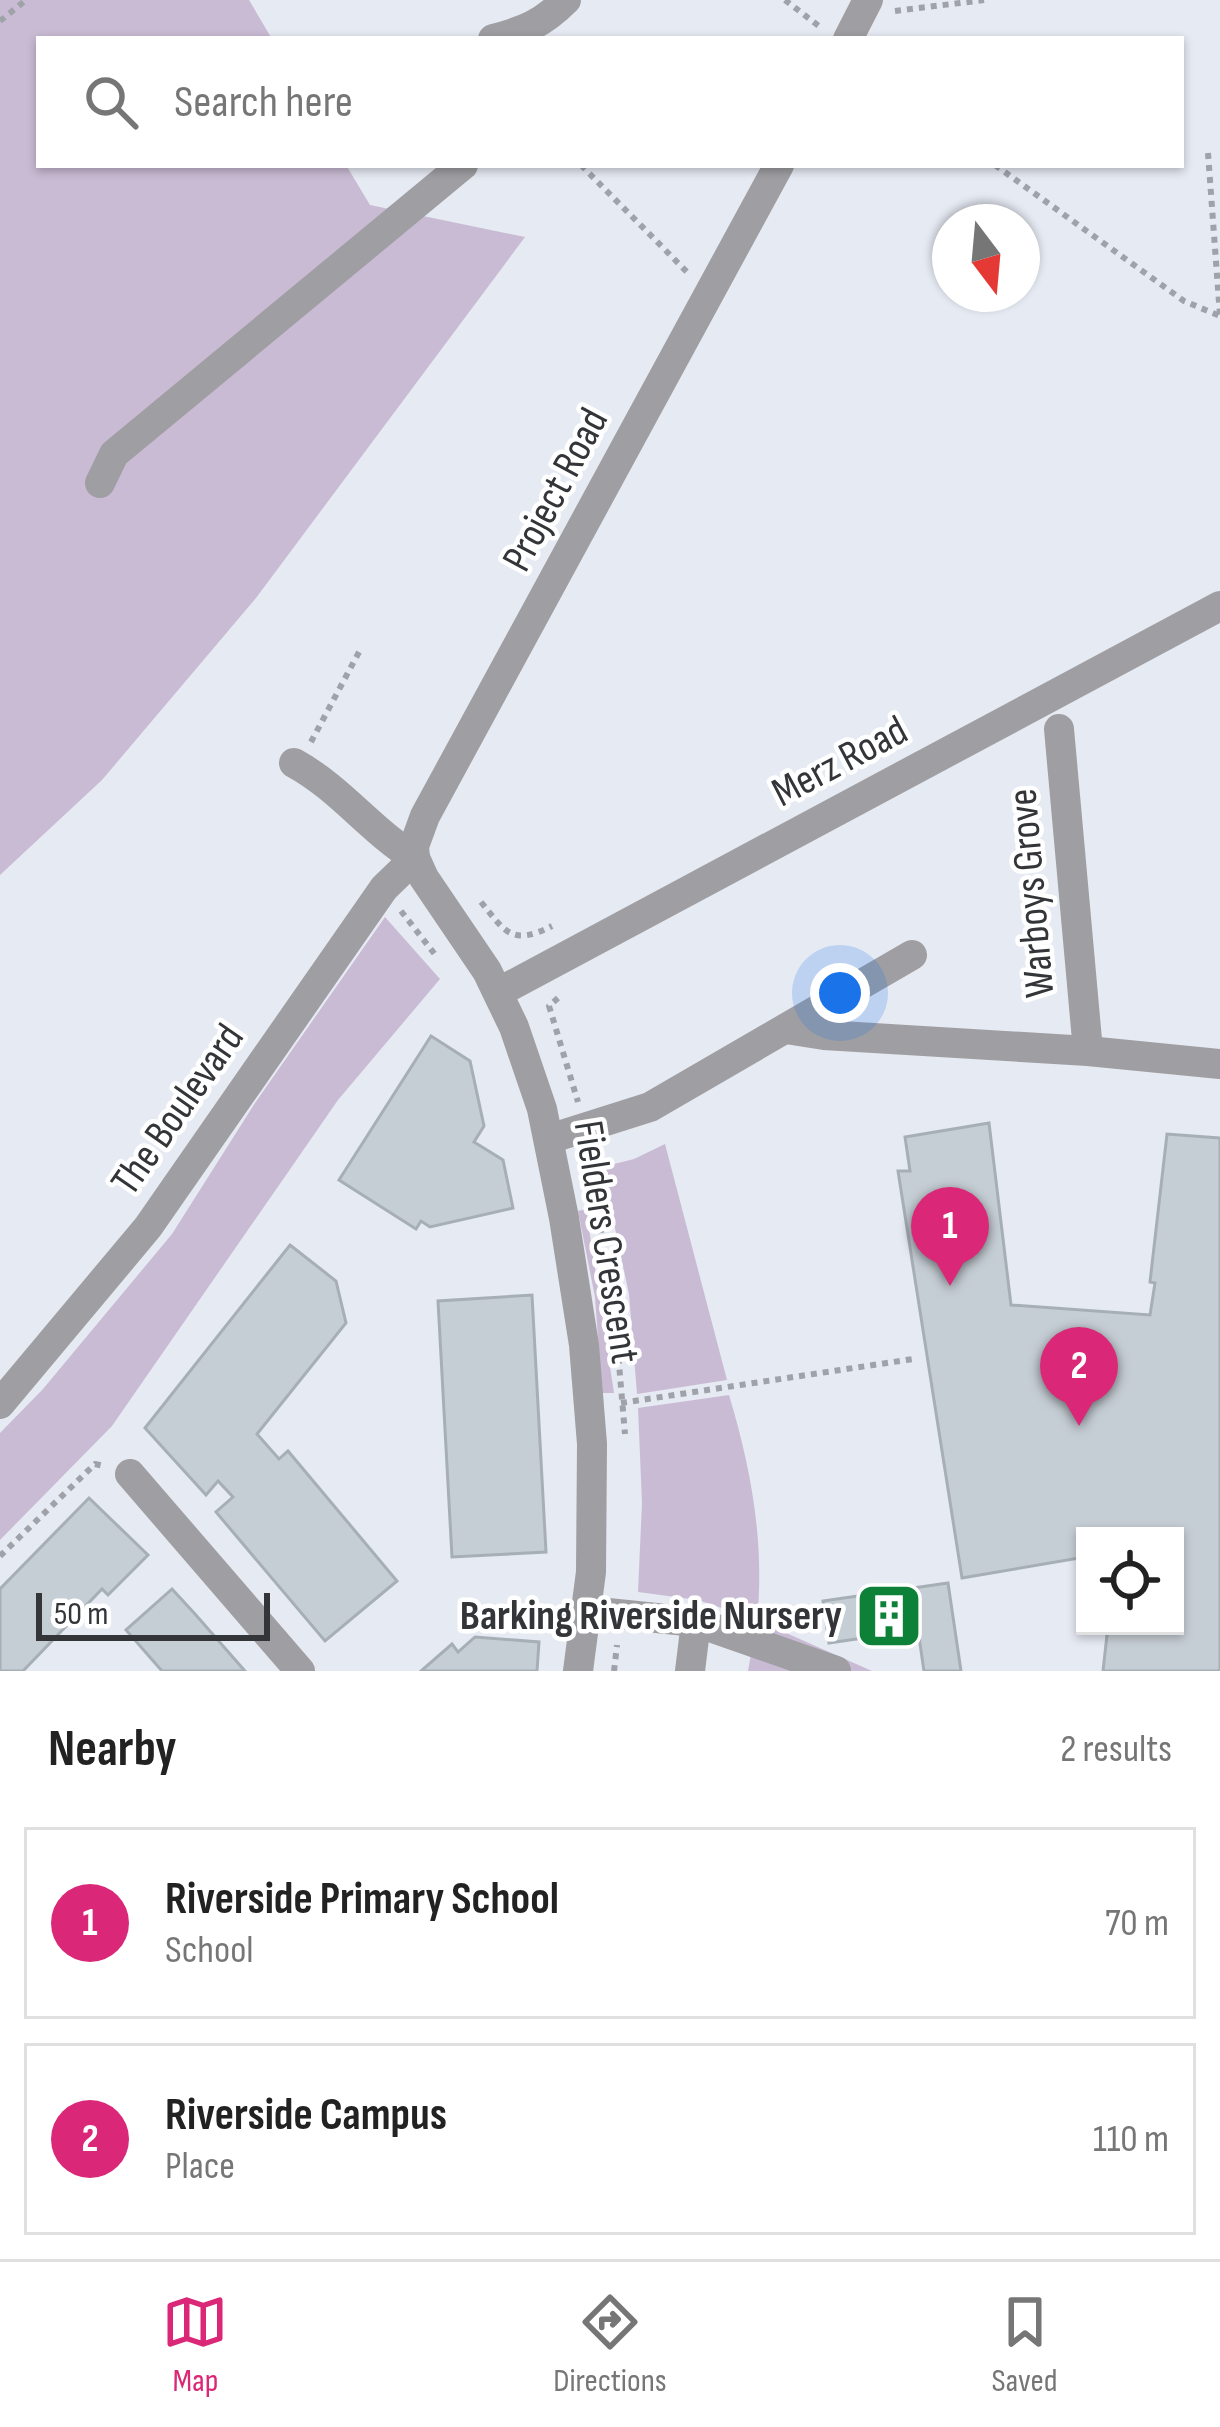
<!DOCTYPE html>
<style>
:root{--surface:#fff;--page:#f2f2f2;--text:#222;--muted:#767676;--line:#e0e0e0;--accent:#db2777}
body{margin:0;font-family:"Sofia Sans Condensed",sans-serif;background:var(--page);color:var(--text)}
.controls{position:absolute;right:36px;bottom:36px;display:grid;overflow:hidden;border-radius:0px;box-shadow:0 3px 9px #0004}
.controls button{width:108px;height:108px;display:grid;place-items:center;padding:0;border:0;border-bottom:3px solid var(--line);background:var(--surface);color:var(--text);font:60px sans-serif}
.compass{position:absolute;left:932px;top:204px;width:108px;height:108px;border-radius:50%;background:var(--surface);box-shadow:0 3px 9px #0004;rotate:164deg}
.scale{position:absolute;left:36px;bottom:30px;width:234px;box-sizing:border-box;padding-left:12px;border:6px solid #333539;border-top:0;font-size:33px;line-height:42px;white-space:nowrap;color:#333539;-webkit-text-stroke:9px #fff;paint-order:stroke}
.you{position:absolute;left:840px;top:993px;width:42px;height:42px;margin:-30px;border:9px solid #fff;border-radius:50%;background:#1a73e8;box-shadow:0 0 0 18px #1a73e833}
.badge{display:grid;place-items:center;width:78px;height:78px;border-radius:50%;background:var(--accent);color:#fff;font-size:39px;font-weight:700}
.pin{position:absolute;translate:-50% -99px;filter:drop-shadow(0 3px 6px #0008)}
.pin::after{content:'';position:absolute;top:63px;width:42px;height:36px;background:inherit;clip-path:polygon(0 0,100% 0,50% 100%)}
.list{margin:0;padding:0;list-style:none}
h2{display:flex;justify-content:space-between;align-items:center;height:156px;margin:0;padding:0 48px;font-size:51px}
h2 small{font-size:39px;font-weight:400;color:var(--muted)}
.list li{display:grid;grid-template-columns:78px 1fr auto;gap:36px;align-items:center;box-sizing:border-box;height:192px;margin:0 24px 24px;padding:0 24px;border:3px solid var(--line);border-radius:0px}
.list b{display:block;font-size:45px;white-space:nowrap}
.list p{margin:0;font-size:39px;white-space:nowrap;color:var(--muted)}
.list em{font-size:39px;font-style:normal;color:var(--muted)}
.icon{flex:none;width:66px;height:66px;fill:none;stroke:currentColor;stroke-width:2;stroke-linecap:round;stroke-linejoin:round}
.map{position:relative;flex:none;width:1220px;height:1671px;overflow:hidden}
.search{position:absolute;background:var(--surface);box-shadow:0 3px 9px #0004;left:36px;right:36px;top:36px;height:132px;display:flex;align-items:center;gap:30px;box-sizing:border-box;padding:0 42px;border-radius:0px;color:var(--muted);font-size:45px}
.sheet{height:588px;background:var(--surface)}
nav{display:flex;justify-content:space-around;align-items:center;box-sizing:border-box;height:168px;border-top:3px solid var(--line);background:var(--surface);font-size:33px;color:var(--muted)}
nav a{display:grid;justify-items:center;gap:6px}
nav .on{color:var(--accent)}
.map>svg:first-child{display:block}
</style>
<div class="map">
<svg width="1220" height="1671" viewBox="0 0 1220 1671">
<rect width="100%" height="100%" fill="#e6eaf3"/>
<g fill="#cabbd4">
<path d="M0,0H249L272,39H39V165H346L370,205L525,237L256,598L102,780L0,875Z"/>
<path d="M385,917L440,979L338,1100L112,1426L0,1540V1433L43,1389L172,1234L255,1103Z"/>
<path d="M665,1144L727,1380L637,1394L629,1294L602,1167L634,1159Z"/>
<path d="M586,1209L614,1393H602L595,1297L578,1211Z"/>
<path d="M729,1395C751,1468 765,1543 757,1620L872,1671H748L757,1620L698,1600L638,1592L642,1503L638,1408Z"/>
</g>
<g fill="#c6ced5" stroke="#a7afb6" stroke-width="3">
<path d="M431,1036L470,1061L484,1126L474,1142L503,1160L513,1208L430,1227L421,1221L416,1229L339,1180Z"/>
<path d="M989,1123L1011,1305L1150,1315L1155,1283L1150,1282L1167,1134L1220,1138V1671H1103L1108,1626H1175V1536H1085V1557L962,1578L898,1171H910L905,1137Z"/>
<path d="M290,1245L336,1281L346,1323L257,1434L279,1459L288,1451L397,1581L325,1641L216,1512L233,1497L218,1481L206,1495L145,1428Z"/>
<path d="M532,1295L546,1552L452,1557L438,1301Z"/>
<path d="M89,1498L148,1555L108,1595L102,1589L23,1671H0V1589Z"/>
<path d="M948,1583L961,1671H924L918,1630L829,1643L823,1601Z"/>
<path d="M172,1589L195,1614L245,1671H162L126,1630Z"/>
<path d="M475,1637L539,1642L537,1671H421L452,1644L458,1652Z"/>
</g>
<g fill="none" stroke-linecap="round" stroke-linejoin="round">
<g stroke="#9fa2a9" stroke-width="6" stroke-dasharray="6 6" stroke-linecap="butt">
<path d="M785,0L820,27"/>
<path d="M895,11L984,0"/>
<path d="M0,21L26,0"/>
<path d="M1208,153L1220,316"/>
<path d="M581,165L690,275"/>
<path d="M995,165L1184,301L1220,316"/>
<path d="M311,742L359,652"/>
<path d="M481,902C506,933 512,946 552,926"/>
<path d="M401,911L437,957"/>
<path d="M558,998L549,1006L578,1102"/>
<path d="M591,1180L613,1294L625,1434"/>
<path d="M621,1403L913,1359"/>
<path d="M0,1556L95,1464L104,1466"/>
<path d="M614,1671L617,1645"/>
</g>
<g stroke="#9f9ea2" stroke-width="30">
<path d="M493,39C525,31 543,23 566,0"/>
<path d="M848,39L868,0"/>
<path d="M100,483L114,454L463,165"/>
<path d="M1059,729L1088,1051"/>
<path d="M294,763C340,788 371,831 415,858"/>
<path d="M499,992L1220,606"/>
<path d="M786,1029L824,1035L1088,1051L1220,1064"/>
<path d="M549,1139L650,1107L912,955"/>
<path d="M0,1404L148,1227L384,888L415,858"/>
<path d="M130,1474L300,1671"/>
<path d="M588,1611L696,1622L836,1671"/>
<path d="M578,1671L591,1572L592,1444L584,1345L564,1218L542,1109L514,1027L487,971L424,878L415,858L414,846L425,816L779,165"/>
<path d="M690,1671L696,1622"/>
</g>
</g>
<defs>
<symbol id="building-square" viewBox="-11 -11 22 22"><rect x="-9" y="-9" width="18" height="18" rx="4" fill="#0e8138" stroke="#fff"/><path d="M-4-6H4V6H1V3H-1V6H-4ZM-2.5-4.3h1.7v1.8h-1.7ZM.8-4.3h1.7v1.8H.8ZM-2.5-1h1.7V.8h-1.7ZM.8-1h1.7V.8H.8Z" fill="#fff"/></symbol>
</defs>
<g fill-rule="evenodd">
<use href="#building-square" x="851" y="1578" width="76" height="76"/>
</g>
<g text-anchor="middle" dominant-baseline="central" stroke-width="9" stroke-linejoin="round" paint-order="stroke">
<g font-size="42" fill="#333539" stroke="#fff">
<text transform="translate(556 490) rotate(-62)">Project Road</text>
<text transform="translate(840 762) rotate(-28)">Merz Road</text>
<text transform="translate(1032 893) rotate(-95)">Warboys Grove</text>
<text transform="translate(178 1110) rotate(-55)">The Boulevard</text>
<text transform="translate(606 1242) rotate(81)">Fielders Crescent</text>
</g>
<g font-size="42" font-weight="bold" fill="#333539" stroke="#fff" text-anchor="end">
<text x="842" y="1616">Barking Riverside Nursery</text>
</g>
</g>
</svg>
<div class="controls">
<button><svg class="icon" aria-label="locate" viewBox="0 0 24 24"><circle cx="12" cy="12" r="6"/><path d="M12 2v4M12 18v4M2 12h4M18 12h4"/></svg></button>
</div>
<svg class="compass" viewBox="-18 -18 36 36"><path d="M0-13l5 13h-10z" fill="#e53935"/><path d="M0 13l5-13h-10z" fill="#767676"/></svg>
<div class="scale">50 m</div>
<div class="you"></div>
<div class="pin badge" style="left:950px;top:1286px">1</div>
<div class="pin badge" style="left:1079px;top:1426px">2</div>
<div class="search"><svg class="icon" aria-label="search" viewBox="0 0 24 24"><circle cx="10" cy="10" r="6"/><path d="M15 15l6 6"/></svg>Search here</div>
</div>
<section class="sheet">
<h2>Nearby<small>2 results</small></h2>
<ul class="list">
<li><span class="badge">1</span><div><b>Riverside Primary School</b><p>School</p></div><em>70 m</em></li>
<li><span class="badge">2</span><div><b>Riverside Campus</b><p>Place</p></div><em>110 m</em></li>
</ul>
</section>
<nav>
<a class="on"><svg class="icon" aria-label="map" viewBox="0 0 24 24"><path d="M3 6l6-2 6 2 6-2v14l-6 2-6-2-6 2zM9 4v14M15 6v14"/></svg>Map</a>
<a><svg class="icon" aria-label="directions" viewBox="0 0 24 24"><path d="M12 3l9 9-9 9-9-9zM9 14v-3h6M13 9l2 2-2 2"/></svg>Directions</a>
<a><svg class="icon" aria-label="saved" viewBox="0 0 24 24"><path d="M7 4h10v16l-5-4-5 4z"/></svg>Saved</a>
</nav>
